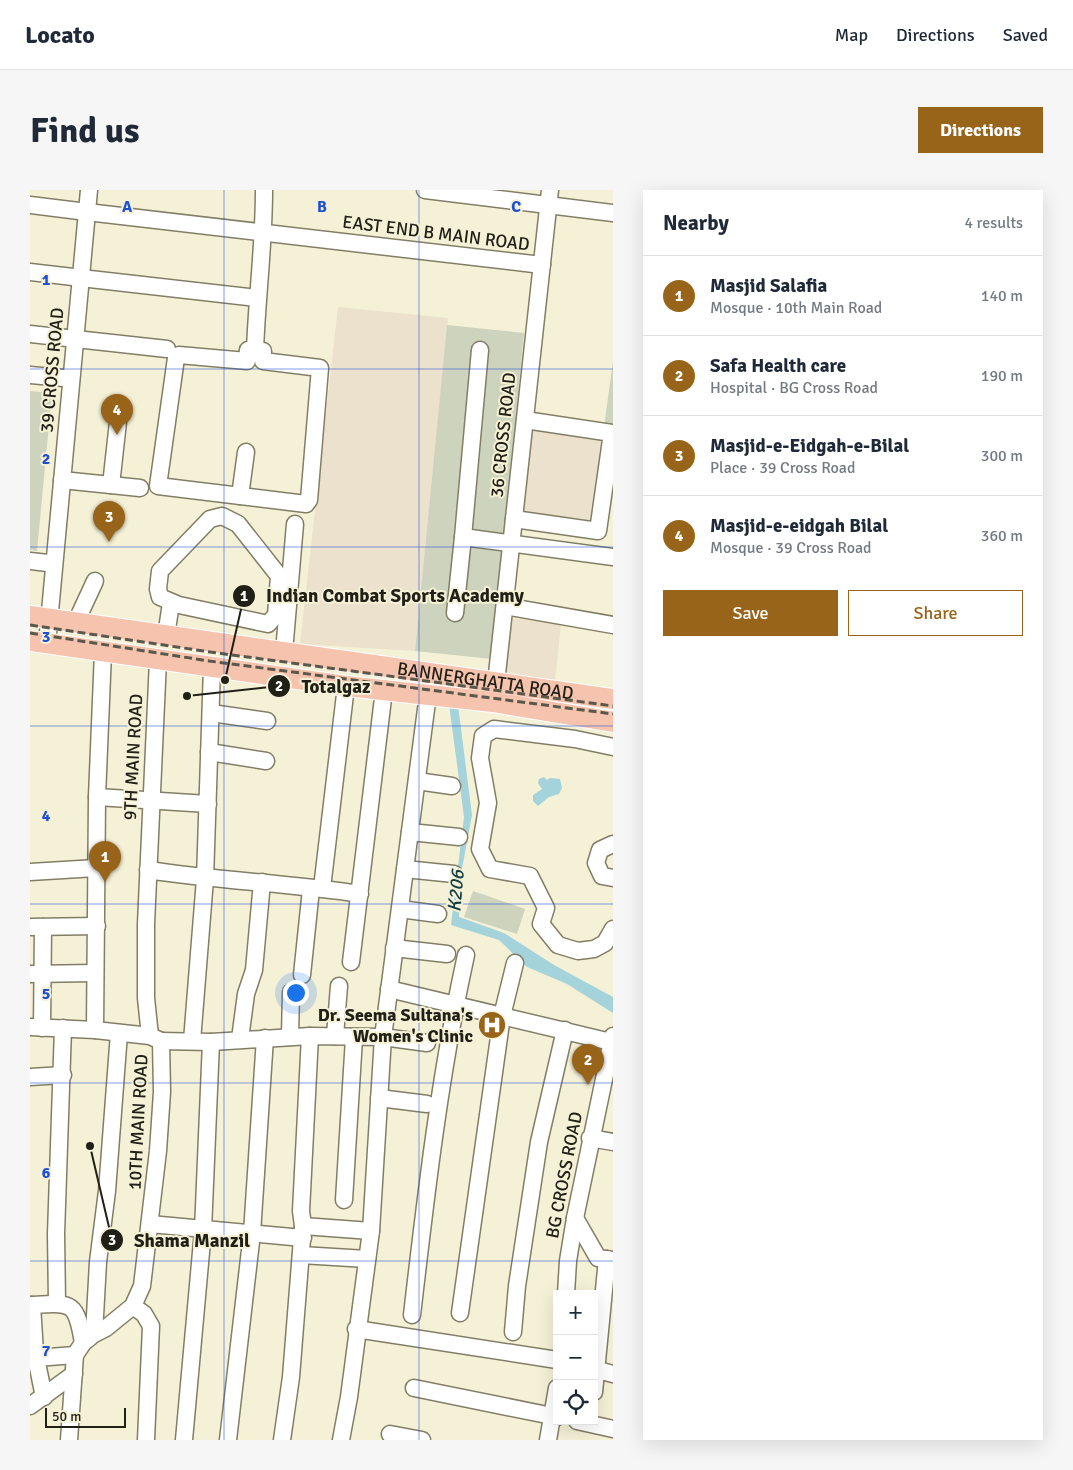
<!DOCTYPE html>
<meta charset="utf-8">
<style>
:root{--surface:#fff;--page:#f6f6f7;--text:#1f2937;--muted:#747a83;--line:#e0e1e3;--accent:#986419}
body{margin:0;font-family:Signika,sans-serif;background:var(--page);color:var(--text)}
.controls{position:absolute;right:15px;bottom:15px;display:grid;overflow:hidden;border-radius:0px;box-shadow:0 5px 20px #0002}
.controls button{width:45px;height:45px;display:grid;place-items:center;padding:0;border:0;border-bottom:1px solid var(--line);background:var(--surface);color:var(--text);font:25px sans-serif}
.scale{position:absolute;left:15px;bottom:12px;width:81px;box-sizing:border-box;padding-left:5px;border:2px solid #212016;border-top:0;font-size:14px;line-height:18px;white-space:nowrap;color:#212016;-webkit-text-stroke:4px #f5f1d7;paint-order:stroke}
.you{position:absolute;left:265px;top:802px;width:18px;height:18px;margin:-12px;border:4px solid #fff;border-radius:50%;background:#1a73e8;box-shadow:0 0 0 8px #1a73e833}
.badge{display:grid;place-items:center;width:32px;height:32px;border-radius:50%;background:var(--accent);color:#fff;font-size:16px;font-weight:700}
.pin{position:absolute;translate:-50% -41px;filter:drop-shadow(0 1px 2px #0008)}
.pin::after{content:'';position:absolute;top:26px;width:18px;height:15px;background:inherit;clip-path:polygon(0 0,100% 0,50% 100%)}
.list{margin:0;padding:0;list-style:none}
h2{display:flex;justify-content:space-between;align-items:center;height:65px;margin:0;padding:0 20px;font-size:21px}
h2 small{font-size:16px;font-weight:400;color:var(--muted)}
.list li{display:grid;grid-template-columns:32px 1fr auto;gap:15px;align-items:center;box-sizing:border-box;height:80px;padding:0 20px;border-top:1px solid var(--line)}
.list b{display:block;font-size:19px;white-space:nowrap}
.list p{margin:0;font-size:16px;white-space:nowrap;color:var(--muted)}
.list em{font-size:16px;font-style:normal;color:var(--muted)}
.actions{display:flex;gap:10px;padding:15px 20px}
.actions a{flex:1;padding:11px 0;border:1px solid var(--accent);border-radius:0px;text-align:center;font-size:18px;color:var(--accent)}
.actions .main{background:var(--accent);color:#fff}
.icon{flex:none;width:28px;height:28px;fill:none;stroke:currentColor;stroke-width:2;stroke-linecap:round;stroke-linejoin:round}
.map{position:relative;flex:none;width:583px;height:1250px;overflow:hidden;border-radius:0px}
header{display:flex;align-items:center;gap:30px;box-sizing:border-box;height:70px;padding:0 25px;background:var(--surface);border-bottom:1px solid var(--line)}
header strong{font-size:24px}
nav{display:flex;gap:28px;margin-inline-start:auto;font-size:18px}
.intro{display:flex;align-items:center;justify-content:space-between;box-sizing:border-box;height:120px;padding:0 30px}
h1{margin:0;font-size:35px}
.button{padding:12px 22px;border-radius:0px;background:var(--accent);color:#fff;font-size:18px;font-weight:700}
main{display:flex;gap:30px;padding:0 30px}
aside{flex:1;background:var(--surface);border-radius:0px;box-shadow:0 5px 20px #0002}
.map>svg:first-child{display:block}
</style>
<header>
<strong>Locato</strong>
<nav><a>Map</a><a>Directions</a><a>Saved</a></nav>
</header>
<div class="intro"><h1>Find us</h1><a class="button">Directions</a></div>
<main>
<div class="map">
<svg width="583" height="1250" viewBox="0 0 583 1250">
<rect width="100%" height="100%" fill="#f5f1d7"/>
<g fill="#ebe1cc">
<path d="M308,117L418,128L385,461L270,454Z"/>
<path d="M501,225L583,238L573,346L489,335Z"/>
<path d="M480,428L531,434L525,491L473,485Z"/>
</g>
<g fill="#cdd3bc">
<path d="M417,135L494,143L462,469L385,461Z"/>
<path d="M583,171V238L574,237Z"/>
<path d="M0,201L22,203L7,361L0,360Z"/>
<path d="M443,701L495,719L487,744L434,727Z"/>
</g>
<g fill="#a5d3db">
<path d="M419,514L428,515L442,625L431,684L429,727L474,743L524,775L583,807V823L537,794L497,777L469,750L421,735L434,627Z"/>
<path d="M514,587L517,590L520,588L530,589L532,598L529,604L519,607L508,616L503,611V605L512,599L508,593L509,589Z"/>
</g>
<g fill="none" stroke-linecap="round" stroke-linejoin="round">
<defs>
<g id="minor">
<path d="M395,0L583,23"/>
<path d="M0,15L49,21"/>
<path d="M57,22L512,75"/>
<path d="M0,82L43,87"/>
<path d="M51,88L227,108"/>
<path d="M0,144L137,159"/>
<path d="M218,160L233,161V171L290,178L279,310L276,314L128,296L146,168L149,165L217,171Z"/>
<path d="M225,160C227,107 234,54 234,0"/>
<path d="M0,185L34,188"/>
<path d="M32,290L110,298"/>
<path d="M81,295L89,223"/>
<path d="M210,306L216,262"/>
<path d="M192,326L208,334L249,386L246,425L238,434L149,415L130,407L128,399L130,381L180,329Z"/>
<path d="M484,329L568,341L582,243L495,230"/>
<path d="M433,347L450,160"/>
<path d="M0,371L18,373"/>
<path d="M475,416L583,435"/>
<path d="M425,423L433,347L583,367"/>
<path d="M46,432L65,391"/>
<path d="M136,446L141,413"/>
<path d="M17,454L59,0"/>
<path d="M254,462L265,334"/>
<path d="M466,493L520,0"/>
<path d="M181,523L237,531"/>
<path d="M583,557L545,549L464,539L453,546L450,568L458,613L450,659L460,679L500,686L516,718L511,734L528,755L548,761L564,759L575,753L583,739"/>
<path d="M179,562L236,571"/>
<path d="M387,591L422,596"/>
<path d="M67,607L178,614"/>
<path d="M380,642L429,647"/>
<path d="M583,654L570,660L566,673L572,686L583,688"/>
<path d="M375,679L424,684"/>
<path d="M118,680C189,691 260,693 330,704"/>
<path d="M0,682L66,678"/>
<path d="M292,698L316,496"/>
<path d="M370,719L408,724"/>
<path d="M0,737L67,736"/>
<path d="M364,758L417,764"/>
<path d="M321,772L354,500"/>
<path d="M0,784L65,783"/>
<path d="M272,785L281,699"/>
<path d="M359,799L581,852"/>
<path d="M0,837L65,840"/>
<path d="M12,838L13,737"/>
<path d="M120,846L116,808V734L128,470"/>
<path d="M305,846L309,796"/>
<path d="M260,847L261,802"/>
<path d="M210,849L216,804L224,780L232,692"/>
<path d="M131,851L181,852L280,846L353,847L397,853"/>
<path d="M162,851L175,689L182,477"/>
<path d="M0,887L33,885"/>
<path d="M349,908L397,914"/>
<path d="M560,948L583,952"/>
<path d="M314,1010L324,848"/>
<path d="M545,1028L568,1068L583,1070"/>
<path d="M120,1034L273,1048"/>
<path d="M273,1036L341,1041"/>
<path d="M271,1065L337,1069"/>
<path d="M536,1104L538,1071L545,1028L583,846"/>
<path d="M27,1113L26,1044L33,838"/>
<path d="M0,1115C42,1113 46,1110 53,1153"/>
<path d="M2,1115L5,1163L14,1207"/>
<path d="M103,1116L114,1124L121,1136L116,1250"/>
<path d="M430,1123L472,826L485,773"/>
<path d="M382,1125C396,1004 410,883 436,765"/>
<path d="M326,1139L527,1170"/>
<path d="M483,1142L487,1096L509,952L535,840"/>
<path d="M64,1144L68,1072L77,1001L89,843"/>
<path d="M6,1168L45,1165"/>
<path d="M564,1179L583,1184"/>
<path d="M384,1198L527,1227"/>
<path d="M564,1202L577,1069"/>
<path d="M0,1216L44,1184"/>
<path d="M547,1231L583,1239"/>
<path d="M360,1244L392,1250"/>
<path d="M39,1250L45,1165L53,1153L64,1144L76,1138L103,1116L112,1096L128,961L132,902L131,851L120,846L65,840L67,607L73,462"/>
<path d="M154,1250L173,1040L181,852"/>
<path d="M198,1250L222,1043L235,848"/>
<path d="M252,1250L261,1187L273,1036L271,1021L280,846"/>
<path d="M311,1250L319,1207L341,1041L353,847L398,504"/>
<path d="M518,1250L527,1198"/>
</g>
<g id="major">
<path id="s1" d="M0,426L583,509"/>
<path d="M0,451L316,496L463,512L583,532"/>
</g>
</defs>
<use href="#minor" stroke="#827e66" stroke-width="19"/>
<use href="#major" stroke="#fff" stroke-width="22"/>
<use href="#minor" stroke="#fff" stroke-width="16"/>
<use href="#major" stroke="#f5c3ae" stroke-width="20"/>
<g stroke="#5a584a" stroke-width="3" stroke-dasharray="8 4" stroke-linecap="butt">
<path d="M0,435L180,462L583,516"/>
<path d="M0,443L179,471L583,524"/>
</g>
</g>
<path fill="none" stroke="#1d4ed8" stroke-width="1" stroke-opacity="0.55" d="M194,0V1250M389,0V1250M0,179H583M0,357H583M0,536H583M0,714H583M0,893H583M0,1071H583"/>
<defs>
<symbol id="hospital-disc" viewBox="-11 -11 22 22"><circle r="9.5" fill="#986419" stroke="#f5f1d7"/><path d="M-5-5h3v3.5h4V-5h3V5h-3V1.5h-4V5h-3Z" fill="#fff"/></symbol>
</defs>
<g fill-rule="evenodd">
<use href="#hospital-disc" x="446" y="819" width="32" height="32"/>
</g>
<g text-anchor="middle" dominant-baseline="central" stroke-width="4" stroke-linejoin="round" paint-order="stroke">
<g font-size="18" fill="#212016" stroke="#f5f1d7">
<text transform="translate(406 43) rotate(7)">EAST END B MAIN ROAD</text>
<text transform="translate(22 180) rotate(-85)">39 CROSS ROAD</text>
<text transform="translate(473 245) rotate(-84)">36 CROSS ROAD</text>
<text stroke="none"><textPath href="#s1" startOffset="460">BANNERGHATTA ROAD</textPath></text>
<text transform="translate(103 567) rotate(-87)">9TH MAIN ROAD</text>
<text transform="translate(108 932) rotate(-87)">10TH MAIN ROAD</text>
<text transform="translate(534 985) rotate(-79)">BG CROSS ROAD</text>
</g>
<g font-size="18" font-weight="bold" fill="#212016" stroke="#f5f1d7" text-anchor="end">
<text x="443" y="825">Dr. Seema Sultana's<tspan x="443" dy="21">Women's Clinic</tspan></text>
</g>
<g font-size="19" font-style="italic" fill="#123d44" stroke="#f5f1d7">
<text transform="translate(426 701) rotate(-85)">K206</text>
</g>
</g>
<g font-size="16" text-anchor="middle" font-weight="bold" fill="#1d4ed8" stroke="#f5f1d7" stroke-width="4" stroke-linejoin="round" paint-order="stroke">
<text x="97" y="22">A</text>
<text x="292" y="22">B</text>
<text x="486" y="22">C</text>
<text x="16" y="95">1</text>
<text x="16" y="274">2</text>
<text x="16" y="452">3</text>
<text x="16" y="631">4</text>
<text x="16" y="809">5</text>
<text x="16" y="988">6</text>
<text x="16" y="1166">7</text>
</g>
<path fill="none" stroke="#212016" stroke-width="2" d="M195 490L214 406M157 506L249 496M60 956L82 1050"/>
<g fill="#212016" stroke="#f5f1d7" stroke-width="2">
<circle cx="195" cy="490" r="5"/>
<circle cx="157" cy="506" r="5"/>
<circle cx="60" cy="956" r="5"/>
<circle cx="214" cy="406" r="12"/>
<circle cx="249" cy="496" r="12"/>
<circle cx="82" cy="1050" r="12"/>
</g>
<g font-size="15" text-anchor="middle" font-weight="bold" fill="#fff">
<text x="214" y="411">1</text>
<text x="249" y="501">2</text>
<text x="82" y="1055">3</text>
</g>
<g font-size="19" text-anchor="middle" font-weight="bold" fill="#212016" stroke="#f5f1d7" stroke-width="4" stroke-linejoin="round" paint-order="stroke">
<text x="365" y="412">Indian Combat Sports Academy</text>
<text x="306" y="503">Totalgaz</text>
<text x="162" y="1057">Shama Manzil</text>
</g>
</svg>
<div class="controls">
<button>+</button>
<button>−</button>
<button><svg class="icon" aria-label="locate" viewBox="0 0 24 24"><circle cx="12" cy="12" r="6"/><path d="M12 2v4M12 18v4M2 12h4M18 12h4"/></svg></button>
</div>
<div class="scale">50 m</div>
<div class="you"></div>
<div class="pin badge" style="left:75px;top:692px">1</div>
<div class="pin badge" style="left:558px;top:895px">2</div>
<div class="pin badge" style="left:79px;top:352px">3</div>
<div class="pin badge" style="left:87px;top:245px">4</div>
</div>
<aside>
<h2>Nearby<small>4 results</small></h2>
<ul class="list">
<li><span class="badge">1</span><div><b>Masjid Salafia</b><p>Mosque · 10th Main Road</p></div><em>140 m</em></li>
<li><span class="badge">2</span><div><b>Safa Health care</b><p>Hospital · BG Cross Road</p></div><em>190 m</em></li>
<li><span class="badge">3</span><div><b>Masjid-e-Eidgah-e-Bilal</b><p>Place · 39 Cross Road</p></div><em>300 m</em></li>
<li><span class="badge">4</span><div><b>Masjid-e-eidgah Bilal</b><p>Mosque · 39 Cross Road</p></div><em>360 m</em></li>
</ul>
<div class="actions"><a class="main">Save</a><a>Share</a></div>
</aside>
</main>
